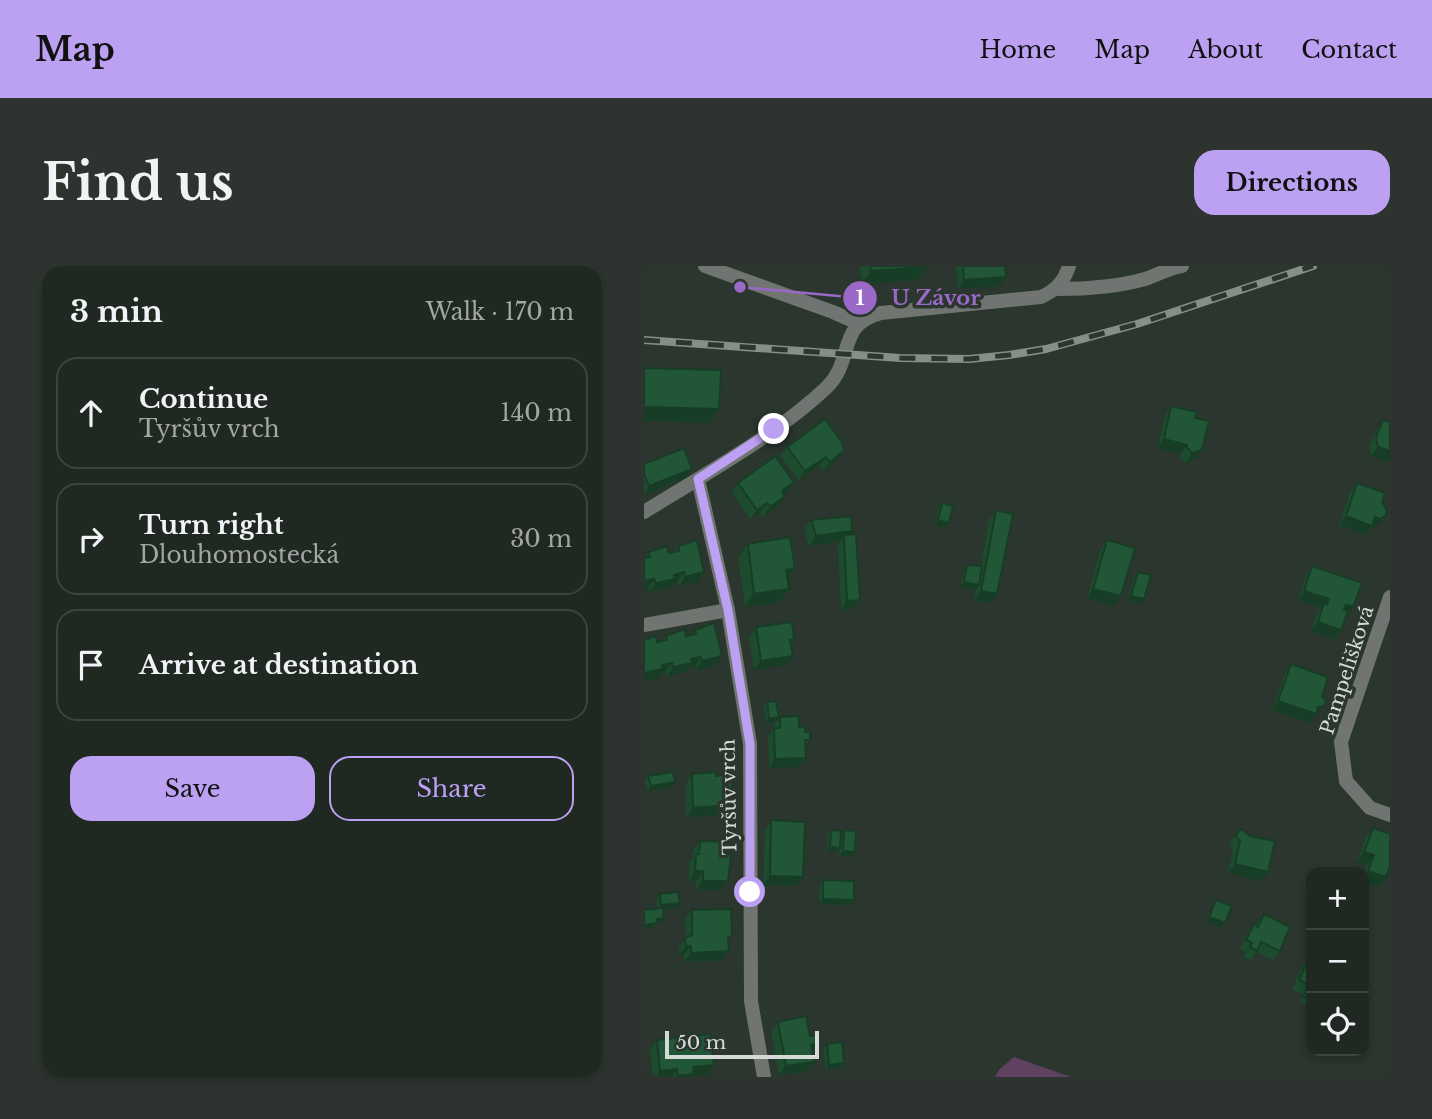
<!DOCTYPE html>
<meta charset="utf-8">
<style>
:root{--surface:#202822;--page:#2d342f;--text:#f1f3f6;--muted:#a2a6a5;--line:#3d4440;--accent:#bca0f2}
body{margin:0;font-family:"Libre Baskerville",serif;background:var(--page);color:var(--text)}
.controls{position:absolute;right:21px;bottom:21px;display:grid;overflow:hidden;border-radius:14px;box-shadow:0 4px 10px #0003}
.controls button{width:63px;height:63px;display:grid;place-items:center;padding:0;border:0;border-bottom:2px solid var(--line);background:var(--surface);color:var(--text);font:35px sans-serif}
.scale{position:absolute;left:21px;bottom:18px;width:154px;box-sizing:border-box;padding-left:7px;border:4px solid #d4dbd6;border-top:0;font-size:19px;line-height:24px;white-space:nowrap;color:#d4dbd6;-webkit-text-stroke:5px #2a362e;paint-order:stroke}
.stop{position:absolute;width:21px;height:21px;margin:-16px;border:5px solid #bca0f2;border-radius:50%;background:#fff}
.stop.end{background:#bca0f2;border-color:#fff;box-shadow:0 2px 7px #0008}
.list{margin:0;padding:0;list-style:none}
h2{display:flex;justify-content:space-between;align-items:center;height:91px;margin:0;padding:0 28px;font-size:30px}
h2 small{font-size:23px;font-weight:400;color:var(--muted)}
.list li{display:grid;grid-template-columns:46px 1fr auto;gap:21px;align-items:center;box-sizing:border-box;height:112px;margin:0 14px 14px;padding:0 14px;border:2px solid var(--line);border-radius:21px}
.list b{display:block;font-size:26px;white-space:nowrap}
.list p{margin:0;font-size:23px;white-space:nowrap;color:var(--muted)}
.list em{font-size:23px;font-style:normal;color:var(--muted)}
.actions{display:flex;gap:14px;padding:21px 28px}
.actions a{flex:1;padding:16px 0;border:2px solid var(--accent);border-radius:21px;text-align:center;font-size:24px;color:var(--accent)}
.actions .main{background:var(--accent);color:#111}
.icon{flex:none;width:38px;height:38px;fill:none;stroke:currentColor;stroke-width:2;stroke-linecap:round;stroke-linejoin:round}
.map{position:relative;flex:none;width:746px;height:811px;overflow:hidden;border-radius:21px}
header{display:flex;align-items:center;gap:42px;box-sizing:border-box;height:98px;padding:0 35px;background:var(--accent);color:#111}
header strong{font-size:33px}
nav{display:flex;gap:38px;margin-inline-start:auto;font-size:24px}
.intro{display:flex;align-items:center;justify-content:space-between;box-sizing:border-box;height:168px;padding:0 42px}
h1{margin:0;font-size:49px}
.button{padding:18px 32px;border-radius:21px;background:var(--accent);color:#111;font-size:24px;font-weight:700}
main{display:flex;gap:42px;padding:0 42px}
aside{flex:1;background:var(--surface);border-radius:21px;box-shadow:0 4px 10px #0003}
.map>svg:first-child{display:block}
</style>
<header>
<strong>Map</strong>
<nav><a>Home</a><a>Map</a><a>About</a><a>Contact</a></nav>
</header>
<div class="intro"><h1>Find us</h1><a class="button">Directions</a></div>
<main>
<aside>
<h2>3 min<small>Walk · 170 m</small></h2>
<ul class="list">
<li><svg class="icon" aria-label="ahead" viewBox="0 0 24 24"><path d="M12 20V5M6 11l6-6 6 6"/></svg><div><b>Continue</b><p>Tyršův vrch</p></div><em>140 m</em></li>
<li><svg class="icon" aria-label="right" viewBox="0 0 24 24"><path d="M7 20v-9h11M14 6l5 5-5 5"/></svg><div><b>Turn right</b><p>Dlouhomostecká</p></div><em>30 m</em></li>
<li><svg class="icon" aria-label="arrive" viewBox="0 0 24 24"><path d="M6 21V4h12l-3 4 3 4H6"/></svg><div><b>Arrive at destination</b></div></li>
</ul>
<div class="actions"><a class="main">Save</a><a>Share</a></div>
</aside>
<div class="map">
<svg width="746" height="811" viewBox="0 0 746 811">
<rect width="100%" height="100%" fill="#2a362e"/>
<path fill="#5e425f" d="M370,791L427,811H351L355,804Z"/>
<g fill="none" stroke-linecap="round" stroke-linejoin="round">
<g stroke="#707571" stroke-width="14">
<path d="M61,0L189,46L214,57"/>
<path d="M412,23C441,23 473,21 501,13C514,9 524,2 538,0"/>
<path d="M54,213L84,344L106,478L107,735L120,811"/>
<path d="M746,331L697,476L702,515L726,542L746,549"/>
<path d="M0,359L84,344"/>
</g>
<path stroke="#707571" stroke-width="14" d="M0,246C58,210 134,168 183,121C211,93 192,59 237,47L397,31C412,24 420,16 425,0"/>
<defs>
<path id="rail" d="M0,74L256,92L325,93L365,89L402,83L493,58L669,0"/>
</defs>
<use href="#rail" stroke="#858e88" stroke-width="8"/>
<use href="#rail" stroke="#2a362e" stroke-width="5" stroke-dasharray="16" stroke-linecap="butt"/>
</g>
<g fill="#1c4b2e">
<path d="M216,0H283L274,14L217,19Z"/>
<path d="M312,0H361L356,20L314,23Z"/>
<path d="M527,140L551,152V193L542,197L536,192L537,188L514,183L521,150Z"/>
<path d="M739,154L746,156V196L727,190L725,180L733,163Z"/>
<path d="M198,180L194,193L179,205L175,200L155,214L136,190L143,181Z"/>
<path d="M0,198L48,203L42,212L0,229Z"/>
<path d="M150,216L144,225L140,228L141,230L135,240L119,251L116,246L106,253L88,227L94,217Z"/>
<path d="M713,217L738,236L734,259L730,262L727,261L722,269L695,259L706,227Z"/>
<path d="M298,237L302,262L291,259L295,241Z"/>
<path d="M352,244L347,337L330,334L332,323V324L316,321L320,304L323,299L337,300L345,254Z"/>
<path d="M167,254L208,265L206,269L216,334L209,343L197,344L194,279L196,275L165,280L160,263Z"/>
<path d="M463,274L470,340L443,332L457,283Z"/>
<path d="M104,278L151,302L144,312L145,323L136,336L101,341L94,291Z"/>
<path d="M35,280L60,306L54,316L35,320L33,316L28,317L24,322L5,326L4,322L0,323V292L5,286L25,287L31,285Z"/>
<path d="M668,300L703,351L691,373L667,366L674,346L677,342L654,334L662,310Z"/>
<path d="M494,306L497,338L484,334L490,310Z"/>
<path d="M112,361L150,373L147,378L142,399L110,404L105,371Z"/>
<path d="M51,364L78,390L71,400L51,404V401H45L42,406L23,410L21,406L17,407L13,413L0,415V374L13,376L18,375L22,370H42L48,369Z"/>
<path d="M647,398L678,431L673,449L671,450L665,457L628,444L641,408Z"/>
<path d="M123,436L131,456L122,457L120,441Z"/>
<path d="M136,451L161,466L166,474L161,480L162,492L155,501L125,502L124,471L129,463V460Z"/>
<path d="M48,508L72,510L84,529V539L77,549L42,551V518Z"/>
<path d="M4,510L31,516L28,521L3,525L1,514Z"/>
<path d="M127,554L152,620L119,619L121,564Z"/>
<path d="M729,562L746,568V607L744,606L742,611L735,621L720,615V609L723,599L713,595L722,571Z"/>
<path d="M187,564L196,582L192,586H183L184,569Z"/>
<path d="M200,564L211,586L207,591L195,589L197,569Z"/>
<path d="M594,566L606,570L618,615L584,607L589,585L586,579L587,575Z"/>
<path d="M56,575L77,624H52V615H45V597L49,592V584Z"/>
<path d="M179,614L207,639L175,638L176,619Z"/>
<path d="M16,628L36,637L32,642L19,644L20,652L16,657H13L10,662L0,663V644L14,642L13,633Z"/>
<path d="M48,644L85,675V685L78,694L40,696V689H35V681L42,671L41,653Z"/>
<path d="M620,648L636,685L630,694L612,686L607,694L599,691L602,686L596,683L603,667L610,658L612,659Z"/>
<path d="M665,692L667,693V741L656,735L659,728L648,723L658,701Z"/>
<path d="M134,756L170,796L163,805L135,809L127,765Z"/>
<path d="M13,774L63,809L48,811H9L6,783Z"/>
<path d="M183,778L200,797L197,802L182,804L179,783Z"/>
</g>
<g fill="#173d26">
<path d="M283,1L274,14L217,19L227,5Z"/>
<path d="M362,11L356,20L314,23L320,14Z"/>
<path d="M0,141L75,143L65,157L0,155Z"/>
<path d="M520,173L543,179L537,188L514,183Z"/>
<path d="M734,181L746,185V196L727,190Z"/>
<path d="M201,184L194,193L179,205L186,196Z"/>
<path d="M558,184L551,193L542,197L548,187Z"/>
<path d="M182,191L175,200L155,214L161,205Z"/>
<path d="M48,203L42,212L0,229L5,220Z"/>
<path d="M150,216L144,225L131,235L138,225Z"/>
<path d="M141,230L135,240L119,251L126,241Z"/>
<path d="M123,237L116,246L106,253L113,244Z"/>
<path d="M702,250L731,251L741,250L734,259L730,262L727,261L722,269L695,259Z"/>
<path d="M294,254L305,257L302,262L291,259Z"/>
<path d="M208,265L202,275L200,269L196,275L165,280L172,270Z"/>
<path d="M151,302L141,316L142,304Z"/>
<path d="M40,306L33,316L28,317L24,322L5,326L12,317L30,309Z"/>
<path d="M60,306L54,316L35,320L41,311Z"/>
<path d="M10,313L4,322L0,323V315Z"/>
<path d="M320,316L335,319L332,324L316,321Z"/>
<path d="M145,323L136,336L101,341L110,328Z"/>
<path d="M449,323L477,330L470,340L443,332Z"/>
<path d="M337,325L353,328L347,337L330,334Z"/>
<path d="M660,325L685,333L679,342L680,337L677,342L654,334Z"/>
<path d="M487,330L500,333L497,338L484,334Z"/>
<path d="M216,334L209,343L197,344L203,335Z"/>
<path d="M702,339L709,341L703,351L695,348Z"/>
<path d="M674,356L697,364L691,373L667,366Z"/>
<path d="M78,390L71,400L51,404L58,395Z"/>
<path d="M149,390L142,399L110,404L117,395Z"/>
<path d="M57,391L51,401H45L42,406L23,410L29,401L47,393Z"/>
<path d="M28,397L21,406L17,407L13,413L0,415V407L18,399Z"/>
<path d="M634,435L674,441L680,440L673,449L671,450L665,457L628,444Z"/>
<path d="M135,451L131,456L122,457L125,453Z"/>
<path d="M162,492L155,501L125,502L131,493Z"/>
<path d="M31,516L28,521L3,525L7,520Z"/>
<path d="M84,539L77,549L42,551L49,542Z"/>
<path d="M186,581L196,582L192,586H183Z"/>
<path d="M199,585L211,586L207,591L195,589Z"/>
<path d="M720,586L730,589L723,599L713,595Z"/>
<path d="M591,598L624,606L618,615L584,607Z"/>
<path d="M51,605H59L52,615H45Z"/>
<path d="M724,605L742,611L735,621L720,615V612Z"/>
<path d="M126,610L159,611L152,620L119,619Z"/>
<path d="M59,615H84L77,624H52Z"/>
<path d="M179,633L210,634L207,639L175,638Z"/>
<path d="M36,637L32,642L14,644L17,639Z"/>
<path d="M565,651L581,657L578,662L562,656Z"/>
<path d="M20,652L16,657H13L10,662L0,663V659L13,653Z"/>
<path d="M42,680H47L40,689H35Z"/>
<path d="M85,685L78,694L40,696L47,687Z"/>
<path d="M174,777L167,787V779Z"/>
<path d="M170,796L163,805L135,809L142,800Z"/>
<path d="M200,797L197,802L182,804L185,799Z"/>
<path d="M70,799L63,809L48,811H33L49,801Z"/>
<path d="M33,803L28,811H12L16,805Z"/>
</g>
<g fill="#215736" stroke="#173d26" stroke-width="2">
<path d="M226,0H283V1L227,5Z"/>
<path d="M319,0H361L362,11L320,14Z"/>
<path d="M0,102L77,104L75,143L0,141Z"/>
<path d="M527,140L553,146L551,152L565,155L558,184L548,187L543,182V179L520,173Z"/>
<path d="M181,153L199,178L198,179L201,184L186,196L182,191L161,205L143,181Z"/>
<path d="M739,154L746,156V185L734,181L732,170Z"/>
<path d="M40,182L48,203L5,220L0,208V198Z"/>
<path d="M131,190L150,216L138,225L141,230L126,241L123,237L113,244L94,217Z"/>
<path d="M713,217L741,227L738,236L743,245L741,250L736,253L731,251L728,260L702,250Z"/>
<path d="M298,237L309,240L305,257L294,254Z"/>
<path d="M352,244L369,248L353,328L337,325Z"/>
<path d="M207,250L208,265L172,270L167,254Z"/>
<path d="M212,268L216,334L203,335L200,269Z"/>
<path d="M146,271L151,302L142,304L145,323L110,328L104,278Z"/>
<path d="M53,274L60,306L41,311L40,306L30,309L31,313L12,317L10,313L0,315V292L6,291L5,286L23,280L25,287L35,285V280Z"/>
<path d="M463,274L491,282L477,330L449,323Z"/>
<path d="M323,299L338,300L335,319L320,316Z"/>
<path d="M668,300L718,317L709,341L702,339L700,344L704,345L697,364L674,356L680,337L683,338L685,333L660,325Z"/>
<path d="M494,306L507,309L500,333L487,330Z"/>
<path d="M148,356L150,373L146,374L149,390L117,395L112,361Z"/>
<path d="M70,357L78,390L58,395L57,391L47,393L49,397L29,401L28,397L18,399L19,403L0,407V374L12,370L13,376L23,374L22,370L41,363L42,370L52,368L51,364Z"/>
<path d="M647,398L684,411L678,431L682,434L680,440L674,441L672,448L634,435Z"/>
<path d="M132,435L135,451L125,453L123,436Z"/>
<path d="M155,450V461H161V466H166V474H161L162,492L131,493L130,462H136V451Z"/>
<path d="M29,506L31,516L7,520L4,510Z"/>
<path d="M72,506V510L84,508V514L88,516V523L84,526V539L49,542L48,508Z"/>
<path d="M127,554L161,556L159,611L126,610Z"/>
<path d="M729,562L746,568V599L742,611L724,605L730,589L720,586Z"/>
<path d="M597,563L606,570L631,575L624,606L591,598L596,575L592,570L594,566Z"/>
<path d="M187,564L197,565L196,582L186,581Z"/>
<path d="M200,564L212,565L211,586L199,585Z"/>
<path d="M56,575L85,576L84,588H87L84,615H59V605H51L52,588H55Z"/>
<path d="M179,614L210,615V634L179,633Z"/>
<path d="M34,626L36,637L17,639L16,628Z"/>
<path d="M572,634L588,640L581,657L565,651Z"/>
<path d="M19,642L20,652L13,653V657L0,659V644Z"/>
<path d="M87,643L88,670L84,671L85,685L47,687V680H42L41,672L48,669V644Z"/>
<path d="M620,648L646,661L636,685L617,676L613,685L606,681L608,677L602,674L610,658L614,661Z"/>
<path d="M665,692L667,693V720L655,714Z"/>
<path d="M663,723L667,725V734L659,731Z"/>
<path d="M162,750L166,770L173,769L174,777L167,779L170,796L142,800L134,756Z"/>
<path d="M66,768L70,799L49,801L50,808L34,810L33,803L16,805L13,774Z"/>
<path d="M198,776L200,797L185,799L183,778Z"/>
</g>
<g fill="none" stroke-linecap="round" stroke-linejoin="round">
<path stroke="#bca0f2" stroke-width="9" d="M106,626V478L84,344L54,213L130,163"/>
</g>
<g text-anchor="middle" dominant-baseline="central" stroke-width="7" stroke-linejoin="round" paint-order="stroke">
<g font-size="19" fill="#d4dbd6" stroke="#2a362e">
<text transform="translate(703 404) rotate(-72)">Pampelišková</text>
<text transform="translate(85 531) rotate(-91)">Tyršův vrch</text>
</g>
</g>
<path fill="none" stroke="#9a69c7" stroke-width="2.5" d="M96 21L216 32"/>
<g fill="#9a69c7" stroke="#2a362e" stroke-width="2.5">
<circle cx="96" cy="21" r="7"/>
<circle cx="216" cy="32" r="18"/>
</g>
<g font-size="21" text-anchor="middle" font-weight="bold" fill="#fff">
<text x="216" y="39">1</text>
</g>
<g font-size="21" text-anchor="middle" font-weight="bold" fill="#9a69c7" stroke="#2a362e" stroke-width="7" stroke-linejoin="round" paint-order="stroke">
<text x="292" y="39">U Závor</text>
</g>
</svg>
<div class="controls">
<button>+</button>
<button>−</button>
<button><svg class="icon" aria-label="locate" viewBox="0 0 24 24"><circle cx="12" cy="12" r="6"/><path d="M12 2v4M12 18v4M2 12h4M18 12h4"/></svg></button>
</div>
<div class="scale">50 m</div>
<div class="stop" style="left:106px;top:626px"></div>
<div class="stop end" style="left:130px;top:163px"></div>
</div>
</main>
